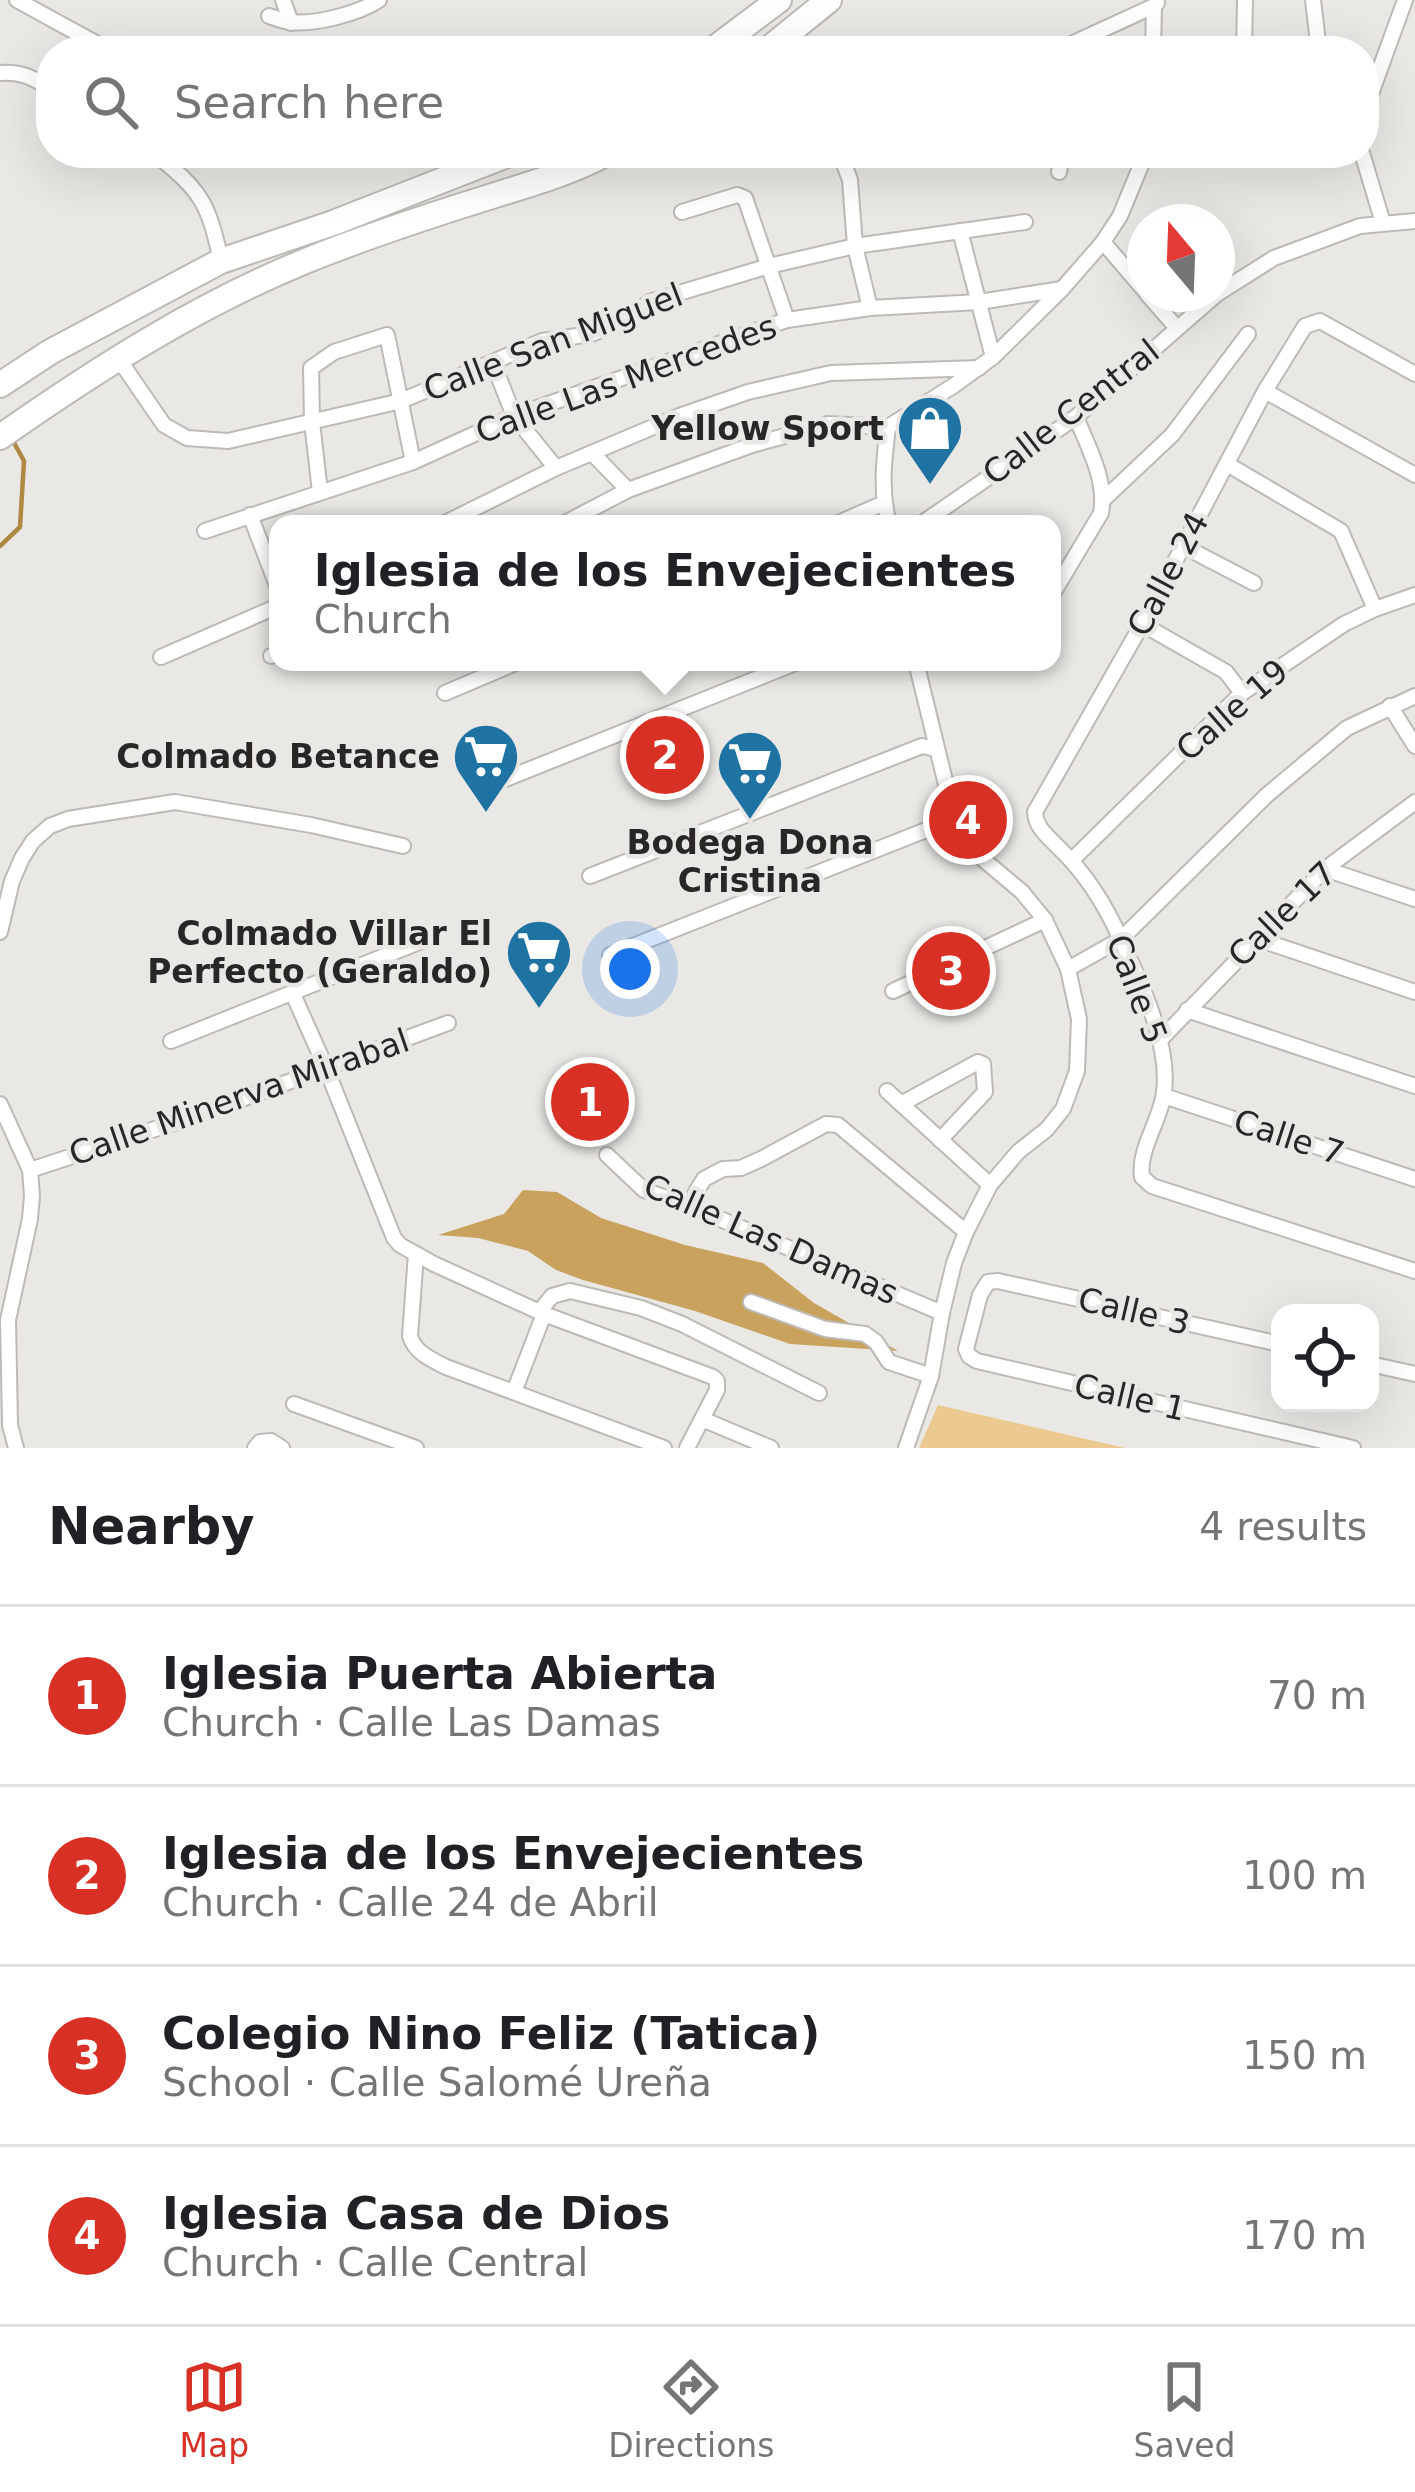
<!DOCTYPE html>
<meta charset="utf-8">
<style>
:root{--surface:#fff;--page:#f6f6f6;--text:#202124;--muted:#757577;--line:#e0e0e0;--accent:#d93025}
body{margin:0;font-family:"DejaVu Sans",sans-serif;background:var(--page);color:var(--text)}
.controls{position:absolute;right:36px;bottom:36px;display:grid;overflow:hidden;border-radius:24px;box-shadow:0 12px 48px #0002}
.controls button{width:108px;height:108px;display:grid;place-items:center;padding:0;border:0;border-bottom:3px solid var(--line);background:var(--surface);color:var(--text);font:60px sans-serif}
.compass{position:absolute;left:1127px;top:204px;width:108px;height:108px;border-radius:50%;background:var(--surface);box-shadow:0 12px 48px #0002;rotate:341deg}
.you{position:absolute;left:630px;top:969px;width:42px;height:42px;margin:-30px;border:9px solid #fff;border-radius:50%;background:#1a73e8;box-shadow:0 0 0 18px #1a73e833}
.badge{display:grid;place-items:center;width:78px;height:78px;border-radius:50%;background:var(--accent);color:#fff;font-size:39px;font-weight:700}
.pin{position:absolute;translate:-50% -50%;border:6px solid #fff;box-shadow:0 3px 12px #0006}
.popup{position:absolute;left:269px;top:515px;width:792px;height:156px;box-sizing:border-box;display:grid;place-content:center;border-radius:24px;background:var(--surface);filter:drop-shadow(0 3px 9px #0005);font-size:39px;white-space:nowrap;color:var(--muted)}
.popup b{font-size:45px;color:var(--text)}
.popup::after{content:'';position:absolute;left:50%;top:100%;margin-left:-24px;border:24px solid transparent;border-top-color:var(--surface)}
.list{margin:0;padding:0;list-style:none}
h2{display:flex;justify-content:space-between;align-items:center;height:156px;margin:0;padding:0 48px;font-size:51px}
h2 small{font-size:39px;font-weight:400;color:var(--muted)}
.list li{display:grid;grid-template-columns:78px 1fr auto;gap:36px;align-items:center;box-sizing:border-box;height:180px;padding:0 48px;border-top:3px solid var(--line)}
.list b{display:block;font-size:45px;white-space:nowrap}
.list p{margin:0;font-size:39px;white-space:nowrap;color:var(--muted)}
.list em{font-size:39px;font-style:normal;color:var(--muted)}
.icon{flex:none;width:66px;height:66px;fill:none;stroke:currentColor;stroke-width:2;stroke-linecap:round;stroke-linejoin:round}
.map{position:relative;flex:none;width:1415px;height:1448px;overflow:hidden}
.search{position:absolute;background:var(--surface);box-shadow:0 12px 48px #0002;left:36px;right:36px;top:36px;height:132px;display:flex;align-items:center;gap:30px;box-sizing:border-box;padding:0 42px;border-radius:48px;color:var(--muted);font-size:45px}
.sheet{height:876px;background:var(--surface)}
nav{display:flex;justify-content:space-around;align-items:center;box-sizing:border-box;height:168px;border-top:3px solid var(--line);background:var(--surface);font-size:33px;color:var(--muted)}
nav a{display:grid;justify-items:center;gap:6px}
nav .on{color:var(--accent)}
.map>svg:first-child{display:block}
</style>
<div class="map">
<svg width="1415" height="1448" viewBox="0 0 1415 1448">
<rect width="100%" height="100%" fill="#eae8e4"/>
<path fill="#ecc990" d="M938,1405L1125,1448H919Z"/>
<path fill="#c9a25d" d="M523,1190L557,1192L601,1218L685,1245L763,1263L814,1303L898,1351L790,1344L695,1311L583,1280L556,1270L528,1251L478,1238L438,1235L504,1214Z"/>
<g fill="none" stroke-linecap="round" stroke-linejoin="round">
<path stroke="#af8944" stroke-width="4.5" d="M0,546L20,527L24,461L12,439"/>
<defs>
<g id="street">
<path d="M17,0L110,51"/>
<path d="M283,0L291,23"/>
<path d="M1313,0L1319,51"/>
<path d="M269,16C276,18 282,21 289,22C314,25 358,14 379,0"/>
<path d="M1056,51L1154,6"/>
<path d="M1153,51L1154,6L1157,3"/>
<path d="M1244,51L1245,0"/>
<path d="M0,73C20,71 35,78 51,90"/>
<path d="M1364,113L1405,0"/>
<path d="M154,153C201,191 208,201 221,261"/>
<path d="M840,153L850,180L855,246L870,308"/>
<path d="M1362,153L1383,223"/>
<path d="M1059,172L1062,153"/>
<path d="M682,212L737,195L745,198L787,320"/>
<path d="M960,231L993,357"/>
<path d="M1103,242L1145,291"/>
<path d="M1147,294L1177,328"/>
<path d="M1217,294L1274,258L1360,226L1415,221"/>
<path d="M118,358L164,425L187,438L228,441L401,401L542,341L591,334L625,321L649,302L769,266L855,246L1025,222"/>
<path d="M493,363L514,416L556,468"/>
<path d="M1415,374L1320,321L1305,326L1265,391L1142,624L1035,812C1036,829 1049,837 1060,849C1087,875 1106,906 1121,940C1141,983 1173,1050 1163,1098C1158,1124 1138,1151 1142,1177L1152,1186L1415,1271"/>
<path d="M1265,391L1415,475"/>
<path d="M592,453L628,490"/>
<path d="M1227,464L1341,531L1375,609"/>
<path d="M320,492L312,422L311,368L334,352L387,335L413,462"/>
<path d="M1104,499L1172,435L1248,334"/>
<path d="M250,515L278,588"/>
<path d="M443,524L556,468L679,416L748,392L831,373L979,368"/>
<path d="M563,524L628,490L752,445L828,424L888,427"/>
<path d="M836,524L884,503"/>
<path d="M889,524C880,490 884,461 888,427L953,386L993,357L1062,289L1103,242L1120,216L1146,153"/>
<path d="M921,524L1076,417L1217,294"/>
<path d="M205,531L413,462L514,416L787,320L870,308L979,302L1062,289"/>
<path d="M1183,546L1254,583"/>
<path d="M1052,595L1101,513C1107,480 1088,447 1076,417"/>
<path d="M1142,624L1226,672L1242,693"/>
<path d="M271,656L278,654"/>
<path d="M161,657L278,606"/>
<path d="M445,693L518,662"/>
<path d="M1390,706L1415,746"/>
<path d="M488,786L798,662"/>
<path d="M1072,860L1242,693L1344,624L1375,609L1415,595"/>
<path d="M1325,869L1415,899"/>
<path d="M590,876L922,746L936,749"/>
<path d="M0,932L12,881L22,858L33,841L50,826L68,819L175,802L311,825L403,846"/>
<path d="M1255,938L1415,992"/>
<path d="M610,955L959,817"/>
<path d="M1068,969L1121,939L1267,795L1347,728L1415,696"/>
<path d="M893,991L1045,920"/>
<path d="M293,994L326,1068L394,1238L400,1245L434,1264L544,1314L713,1377L717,1381V1390L687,1448"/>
<path d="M1187,1010L1415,1086"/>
<path d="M1161,1039L1325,869L1415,802"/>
<path d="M171,1041L432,937"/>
<path d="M887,1091L990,1185"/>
<path d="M1164,1096L1415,1179"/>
<path d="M0,1104L30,1170L32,1196L30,1219L8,1320L10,1425L16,1448"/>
<path d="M901,1104L978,1062L983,1064L985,1092L940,1140"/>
<path d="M607,1155L644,1190L692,1207L942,1313"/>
<path d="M30,1170L207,1112L448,1023"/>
<path d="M692,1207L696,1192L704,1179L723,1169L741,1168L761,1159L826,1124L838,1125L966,1232"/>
<path d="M416,1254L410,1336C415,1353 431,1359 446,1367L664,1448"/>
<path d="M751,1302L825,1329L865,1334L876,1342L889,1362L931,1376"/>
<path d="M540,1311L552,1296L570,1291L641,1308L682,1324L819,1393"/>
<path d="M1280,1344L998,1281L988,1282L980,1295L966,1349L969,1356L977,1361L1353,1448"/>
<path d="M1370,1364L1415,1374"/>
<path d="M514,1392L544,1314"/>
<path d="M294,1404L416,1448"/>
<path d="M702,1419L771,1448"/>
<path d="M255,1448L260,1442L271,1441L282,1448"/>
<path d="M906,1448L931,1376L942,1313L954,1263L966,1232L990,1185L1018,1152L1047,1129L1063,1109L1077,1071L1079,1019L1068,969L1045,920L1022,892L984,860L950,801L916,662"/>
</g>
<g id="highway">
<path d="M711,51L779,0"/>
<path d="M766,51L829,0"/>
<path d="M0,385L50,352L221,261L333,223L512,153"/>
<path d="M0,437C96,370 194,307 303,262C362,238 425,217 486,198C526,185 569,174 607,153"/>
</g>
</defs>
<use href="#street" stroke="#bdbab6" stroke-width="18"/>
<use href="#highway" stroke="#bdbab6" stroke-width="28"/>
<use href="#street" stroke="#fff" stroke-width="14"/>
<use href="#highway" stroke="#fff" stroke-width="24"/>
</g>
<defs>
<symbol id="shop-pin" viewBox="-11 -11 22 30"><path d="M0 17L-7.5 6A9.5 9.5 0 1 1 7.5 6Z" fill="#1f73a3" stroke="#eae8e4"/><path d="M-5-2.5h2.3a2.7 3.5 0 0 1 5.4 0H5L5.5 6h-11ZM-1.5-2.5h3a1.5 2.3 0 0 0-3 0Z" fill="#fff"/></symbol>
<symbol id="supermarket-pin" viewBox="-11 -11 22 30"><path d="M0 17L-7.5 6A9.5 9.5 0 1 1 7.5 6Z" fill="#1f73a3" stroke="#eae8e4"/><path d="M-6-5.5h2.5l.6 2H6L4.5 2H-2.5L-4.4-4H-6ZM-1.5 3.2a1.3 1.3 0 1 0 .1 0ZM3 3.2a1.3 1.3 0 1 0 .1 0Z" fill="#fff"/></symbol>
</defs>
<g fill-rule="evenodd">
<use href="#shop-pin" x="892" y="390" width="76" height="104"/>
<use href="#supermarket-pin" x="448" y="718" width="76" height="104"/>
<use href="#supermarket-pin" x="712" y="725" width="76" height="104"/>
<use href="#supermarket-pin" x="501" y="914" width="76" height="104"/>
</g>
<g text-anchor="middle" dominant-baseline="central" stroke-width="9" stroke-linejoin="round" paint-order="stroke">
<g font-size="33" fill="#282725" stroke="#eae8e4">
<text transform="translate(553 342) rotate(-21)">Calle San Miguel</text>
<text transform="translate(626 379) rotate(-20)">Calle Las Mercedes</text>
<text transform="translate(1071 412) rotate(-38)">Calle Central</text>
<text transform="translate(1168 574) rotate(-62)">Calle 24</text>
<text transform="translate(1232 710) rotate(-41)">Calle 19</text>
<text transform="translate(1282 914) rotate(-44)">Calle 17</text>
<text transform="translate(1137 989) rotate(69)">Calle 5</text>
<text transform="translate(239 1097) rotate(-19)">Calle Minerva Mirabal</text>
<text transform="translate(1289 1137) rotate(18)">Calle 7</text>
<text transform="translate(771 1239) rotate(24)">Calle Las Damas</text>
<text transform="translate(1134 1311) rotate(13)">Calle 3</text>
<text transform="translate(1130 1397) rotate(13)">Calle 1</text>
</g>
<g font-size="33" font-weight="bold" fill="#282725" stroke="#eae8e4" text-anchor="end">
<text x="884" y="428">Yellow Sport</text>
<text x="440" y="756">Colmado Betance</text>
<text x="750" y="842" text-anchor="middle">Bodega Dona<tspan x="750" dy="38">Cristina</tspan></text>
<text x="492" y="933">Colmado Villar El<tspan x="492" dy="38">Perfecto (Geraldo)</tspan></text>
</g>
</g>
</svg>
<div class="controls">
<button><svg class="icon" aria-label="locate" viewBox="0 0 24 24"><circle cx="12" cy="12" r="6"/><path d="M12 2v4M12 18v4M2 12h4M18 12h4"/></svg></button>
</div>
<svg class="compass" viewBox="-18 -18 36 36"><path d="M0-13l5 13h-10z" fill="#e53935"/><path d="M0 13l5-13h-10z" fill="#757577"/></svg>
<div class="you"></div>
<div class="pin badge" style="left:590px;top:1102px">1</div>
<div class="pin badge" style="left:665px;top:755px">2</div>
<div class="popup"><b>Iglesia de los Envejecientes</b>Church</div>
<div class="pin badge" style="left:951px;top:971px">3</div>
<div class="pin badge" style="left:968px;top:820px">4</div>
<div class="search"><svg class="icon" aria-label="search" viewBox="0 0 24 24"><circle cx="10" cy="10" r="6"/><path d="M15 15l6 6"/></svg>Search here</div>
</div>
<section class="sheet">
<h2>Nearby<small>4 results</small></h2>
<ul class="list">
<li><span class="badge">1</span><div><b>Iglesia Puerta Abierta</b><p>Church · Calle Las Damas</p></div><em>70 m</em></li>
<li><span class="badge">2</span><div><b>Iglesia de los Envejecientes</b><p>Church · Calle 24 de Abril</p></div><em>100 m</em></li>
<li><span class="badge">3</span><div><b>Colegio Nino Feliz (Tatica)</b><p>School · Calle Salomé Ureña</p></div><em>150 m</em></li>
<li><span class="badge">4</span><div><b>Iglesia Casa de Dios</b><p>Church · Calle Central</p></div><em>170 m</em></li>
</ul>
</section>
<nav>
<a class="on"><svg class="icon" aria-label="map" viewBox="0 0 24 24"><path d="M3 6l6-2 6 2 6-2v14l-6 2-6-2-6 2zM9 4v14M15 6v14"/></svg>Map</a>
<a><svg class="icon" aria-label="directions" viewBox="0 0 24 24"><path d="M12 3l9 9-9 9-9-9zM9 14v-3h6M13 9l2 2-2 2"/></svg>Directions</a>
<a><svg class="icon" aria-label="saved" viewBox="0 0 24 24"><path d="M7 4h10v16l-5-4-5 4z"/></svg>Saved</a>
</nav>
